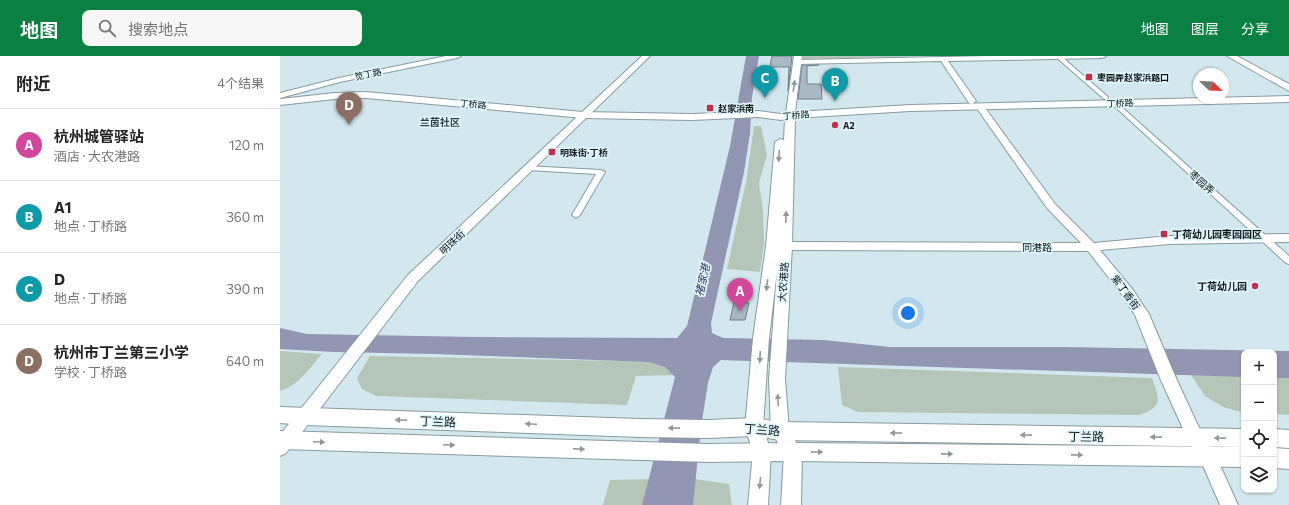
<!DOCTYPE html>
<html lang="zh">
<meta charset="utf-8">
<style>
:root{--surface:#fff;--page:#f6f6f6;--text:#222;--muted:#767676;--line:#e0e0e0;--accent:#0b8043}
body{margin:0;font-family:Commissioner,"Noto Sans SC",sans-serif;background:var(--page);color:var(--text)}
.controls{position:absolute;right:12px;bottom:12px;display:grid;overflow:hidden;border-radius:8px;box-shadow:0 1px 3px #0004}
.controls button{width:36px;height:36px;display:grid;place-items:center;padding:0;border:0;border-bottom:1px solid var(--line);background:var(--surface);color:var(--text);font:20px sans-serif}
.compass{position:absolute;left:913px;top:12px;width:36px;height:36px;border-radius:50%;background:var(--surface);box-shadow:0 1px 3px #0004;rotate:113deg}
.you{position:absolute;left:628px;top:257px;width:14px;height:14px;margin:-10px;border:3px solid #fff;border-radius:50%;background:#1a73e8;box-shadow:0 0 0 6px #1a73e833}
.badge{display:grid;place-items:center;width:26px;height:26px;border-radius:50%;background:var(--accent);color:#fff;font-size:13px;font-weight:700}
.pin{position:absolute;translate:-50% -33px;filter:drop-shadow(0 1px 2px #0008)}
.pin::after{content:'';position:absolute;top:21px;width:14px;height:12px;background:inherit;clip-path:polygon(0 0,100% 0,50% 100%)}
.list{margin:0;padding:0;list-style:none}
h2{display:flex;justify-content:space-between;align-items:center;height:52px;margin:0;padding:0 16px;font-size:17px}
h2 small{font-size:13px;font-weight:400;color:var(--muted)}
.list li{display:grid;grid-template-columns:26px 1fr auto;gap:12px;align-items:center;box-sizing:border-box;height:72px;padding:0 16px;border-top:1px solid var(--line)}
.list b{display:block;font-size:15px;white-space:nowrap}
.list p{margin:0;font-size:13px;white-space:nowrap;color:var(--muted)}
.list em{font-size:13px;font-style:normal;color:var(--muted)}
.icon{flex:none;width:22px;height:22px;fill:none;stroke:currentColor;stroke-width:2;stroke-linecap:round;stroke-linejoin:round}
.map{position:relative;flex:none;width:1009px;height:449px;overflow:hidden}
header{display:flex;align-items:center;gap:24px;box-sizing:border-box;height:56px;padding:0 20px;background:var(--accent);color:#fff}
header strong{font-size:19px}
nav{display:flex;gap:22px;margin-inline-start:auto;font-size:14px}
.search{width:280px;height:36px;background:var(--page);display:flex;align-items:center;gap:10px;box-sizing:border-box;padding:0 14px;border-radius:8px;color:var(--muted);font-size:15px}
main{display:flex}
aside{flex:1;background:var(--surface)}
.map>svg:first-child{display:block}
</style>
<header>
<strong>地图</strong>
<div class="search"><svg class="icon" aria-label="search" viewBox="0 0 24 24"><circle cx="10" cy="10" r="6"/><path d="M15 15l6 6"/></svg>搜索地点</div>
<nav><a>地图</a><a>图层</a><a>分享</a></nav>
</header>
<main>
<aside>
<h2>附近<small>4个结果</small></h2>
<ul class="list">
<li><span class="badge" style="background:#d1479c">A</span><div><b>杭州城管驿站</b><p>酒店 · 大农港路</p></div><em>120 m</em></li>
<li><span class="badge" style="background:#0f9aa8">B</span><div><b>A1</b><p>地点 · 丁桥路</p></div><em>360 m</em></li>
<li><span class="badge" style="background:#0f9aa8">C</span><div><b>D</b><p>地点 · 丁桥路</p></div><em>390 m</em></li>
<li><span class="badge" style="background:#8d6e63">D</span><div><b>杭州市丁兰第三小学</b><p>学校 · 丁桥路</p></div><em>640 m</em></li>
</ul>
</aside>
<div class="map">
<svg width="1009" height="449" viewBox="0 0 1009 449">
<rect width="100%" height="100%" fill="#d3e8ee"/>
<g fill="#b5c6b9">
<path d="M523,0H652L523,3Z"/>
<path d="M474,70H481L487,99L479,127L483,154L484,188L480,216L447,213L466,126Z"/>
<path d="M0,295L42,298C30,312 19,329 0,335Z"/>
<path d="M90,300L389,306L395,319L356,320L347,349L96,340L82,333L77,322Z"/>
<path d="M558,311L872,322C880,344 883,351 859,359L578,356L562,349Z"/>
<path d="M911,319L964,320V357L943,351L925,340Z"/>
<path d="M994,320H1009V359L994,358Z"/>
<path d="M408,422L449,428L452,449H404Z"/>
<path d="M376,423L370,449H323L330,424Z"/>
</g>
<path fill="#9296b2" d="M466,0H479L472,41L470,78L464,116L431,267L432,277L443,282L544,284L610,291H785L1009,295V322H994V296H964V321L441,304L433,311L428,327L421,371L413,449H362L395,321L385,311L369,306L154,298L54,296L0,293V272L27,278L196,281L397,282L407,270L450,90Z"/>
<g fill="#aab8c5" stroke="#727f8b">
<path d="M492,0H512L508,35L509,11H490Z"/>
<path d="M522,9H539L527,10V28H541L542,43H518Z"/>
<path d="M454,246L469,247L465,264H450Z"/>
</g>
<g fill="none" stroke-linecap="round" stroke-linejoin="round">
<defs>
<g id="minor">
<path d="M777,0H781L828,41V43H824L777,2Z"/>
<path d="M833,47H837L1009,200V208L1006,207L833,49Z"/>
<path d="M245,110L321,114L325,116L300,159L296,162L292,159L316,118L248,114L244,112Z"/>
</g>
<g id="tertiary">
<path d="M166,0H181L177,2L60,26L0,42V37L59,22Z"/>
<path d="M362,0H370L138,225L6,397L0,400V379L128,219Z"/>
<path d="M711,0H826L822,2L668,5L696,45L692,48L689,47L661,5L517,8L513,6L517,4Z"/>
<path d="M700,48L703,49L775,148L814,187L890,180L1009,178V186L890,188L820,194L853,234L869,258L896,322L921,376L934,396L958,449H940L921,405L909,386L880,322L855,259L843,240L808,195L505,194L501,193L499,190L501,187L505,186L801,187L767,152L696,51Z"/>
</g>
<g id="secondary">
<path d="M514,0H522L515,56L630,49L1009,40V46L630,55L515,62L512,190L505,323L509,374L522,396L521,449H501L504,397L491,375L489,323L497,215L489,282L483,371L491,396L488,449H468L473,396L465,371L473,282L486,190L495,86L500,83L504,84L505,63L501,64L479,61L412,64L303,62L86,42L55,43L0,49V43L55,37L86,36L303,56L412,58L479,55L501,58L506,57Z"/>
<path d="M947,0H957L1009,28V35Z"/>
</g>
<g id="primary">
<path d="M0,351L360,363L428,364L474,362L500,366L964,373V391L500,384L474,380L428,382L360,381L25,369L0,367Z"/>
<path d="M994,373L1009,374V392L994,391Z"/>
<path d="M0,375L428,388L513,387L964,391V411L513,405L428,406L0,393Z"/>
<path d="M994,392L1009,393V413L994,412Z"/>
</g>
</defs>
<use href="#minor" stroke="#879ba0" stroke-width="2"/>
<use href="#tertiary" stroke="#879ba0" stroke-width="2"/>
<use href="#secondary" stroke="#879ba0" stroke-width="2"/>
<use href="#primary" stroke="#879ba0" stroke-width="2"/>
<use href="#minor" fill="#fff" fill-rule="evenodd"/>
<use href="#tertiary" fill="#fff" fill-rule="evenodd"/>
<use href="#secondary" fill="#fff" fill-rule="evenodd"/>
<use href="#primary" fill="#fff" fill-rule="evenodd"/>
</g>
<defs><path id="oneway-solid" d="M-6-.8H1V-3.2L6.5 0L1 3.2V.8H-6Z"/></defs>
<g fill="#939798">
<use href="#oneway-solid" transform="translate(514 30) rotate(-82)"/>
<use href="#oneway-solid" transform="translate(499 100) rotate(94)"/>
<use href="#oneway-solid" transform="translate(506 161) rotate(-88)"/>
<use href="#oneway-solid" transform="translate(487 229) rotate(97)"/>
<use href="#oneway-solid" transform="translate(480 301) rotate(93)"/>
<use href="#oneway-solid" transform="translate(498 344) rotate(-93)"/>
<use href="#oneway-solid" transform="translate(121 364) rotate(-178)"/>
<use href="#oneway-solid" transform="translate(251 368) rotate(-178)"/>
<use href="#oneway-solid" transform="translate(394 372) rotate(-179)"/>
<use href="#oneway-solid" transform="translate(616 377) rotate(-179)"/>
<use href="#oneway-solid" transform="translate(746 379) rotate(-179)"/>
<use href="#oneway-solid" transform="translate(876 381) rotate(-179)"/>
<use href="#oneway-solid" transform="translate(940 382) rotate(-179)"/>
<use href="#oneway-solid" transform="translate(39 386) rotate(2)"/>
<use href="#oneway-solid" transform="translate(169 389) rotate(2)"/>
<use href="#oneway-solid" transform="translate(299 393) rotate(2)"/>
<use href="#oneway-solid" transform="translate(537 396) rotate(1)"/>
<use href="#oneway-solid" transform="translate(667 398) rotate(1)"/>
<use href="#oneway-solid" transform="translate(797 399) rotate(1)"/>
<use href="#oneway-solid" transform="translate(480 427) rotate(95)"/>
</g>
<g fill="#c0304f" stroke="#e0f5fb" stroke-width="1.5">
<rect x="805" y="17" width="8" height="8" rx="2"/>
<rect x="426" y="48" width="8" height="8" rx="2"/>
<circle cx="555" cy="69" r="4"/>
<rect x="268" y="92" width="8" height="8" rx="2"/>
<rect x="880" y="174" width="8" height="8" rx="2"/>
<circle cx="975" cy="230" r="4"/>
</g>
<g text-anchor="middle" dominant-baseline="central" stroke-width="3.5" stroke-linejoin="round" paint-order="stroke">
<g font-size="9" fill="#10181a" stroke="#e0f5fb">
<text transform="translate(88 18) rotate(-12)">笕丁路</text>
<text transform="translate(840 47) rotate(-2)">丁桥路</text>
<text transform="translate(193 48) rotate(5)">丁桥路</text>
<text transform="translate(516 59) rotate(-5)">丁桥路</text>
</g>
<g font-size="9" font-weight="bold" fill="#10181a" stroke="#e0f5fb" text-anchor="start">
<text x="817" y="21">枣园弄赵家浜路口</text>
<text x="438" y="52">赵家浜南</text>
<text x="563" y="69">A2</text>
<text x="280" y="96">明珠街·丁桥</text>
</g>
<g font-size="10" font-weight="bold" fill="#304247" stroke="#e0f5fb">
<text x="160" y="66">兰茵社区</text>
</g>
<g font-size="10" fill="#10181a" stroke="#e0f5fb">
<text transform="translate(922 126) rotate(42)">枣园弄</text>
<text transform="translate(172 186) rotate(-44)">明珠街</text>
<text x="757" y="191">同港路</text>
<text transform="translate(503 226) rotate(-86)">大农港路</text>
<text transform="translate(846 236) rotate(54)">紫丁香街</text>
</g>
<g font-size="10" font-weight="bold" fill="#10181a" stroke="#e0f5fb" text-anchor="start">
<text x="892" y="178">丁荷幼儿园枣园园区</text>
<text x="967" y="230" text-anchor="end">丁荷幼儿园</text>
</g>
<g font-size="11" font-style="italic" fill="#363962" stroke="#e0f5fb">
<text transform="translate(422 224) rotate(-77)">褚家港</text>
</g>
<g font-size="12" fill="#10181a" stroke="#e0f5fb">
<text transform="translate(158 365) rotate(2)">丁兰路</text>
<text transform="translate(482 373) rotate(4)">丁兰路</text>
<text transform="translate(806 380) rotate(1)">丁兰路</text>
</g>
</g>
</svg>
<div class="controls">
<button>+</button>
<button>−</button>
<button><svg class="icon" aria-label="locate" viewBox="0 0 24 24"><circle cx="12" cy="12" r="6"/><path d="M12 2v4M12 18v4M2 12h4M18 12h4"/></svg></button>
<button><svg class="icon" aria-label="layers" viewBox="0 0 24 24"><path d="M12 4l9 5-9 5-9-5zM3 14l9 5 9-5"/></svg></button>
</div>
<svg class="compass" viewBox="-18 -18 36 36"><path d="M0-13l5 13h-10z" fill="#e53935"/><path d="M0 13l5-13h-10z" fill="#767676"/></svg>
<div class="you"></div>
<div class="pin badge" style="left:460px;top:255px;background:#d1479c">A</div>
<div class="pin badge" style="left:555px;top:45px;background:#0f9aa8">B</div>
<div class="pin badge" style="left:485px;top:42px;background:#0f9aa8">C</div>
<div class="pin badge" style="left:69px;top:69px;background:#8d6e63">D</div>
</div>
</main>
